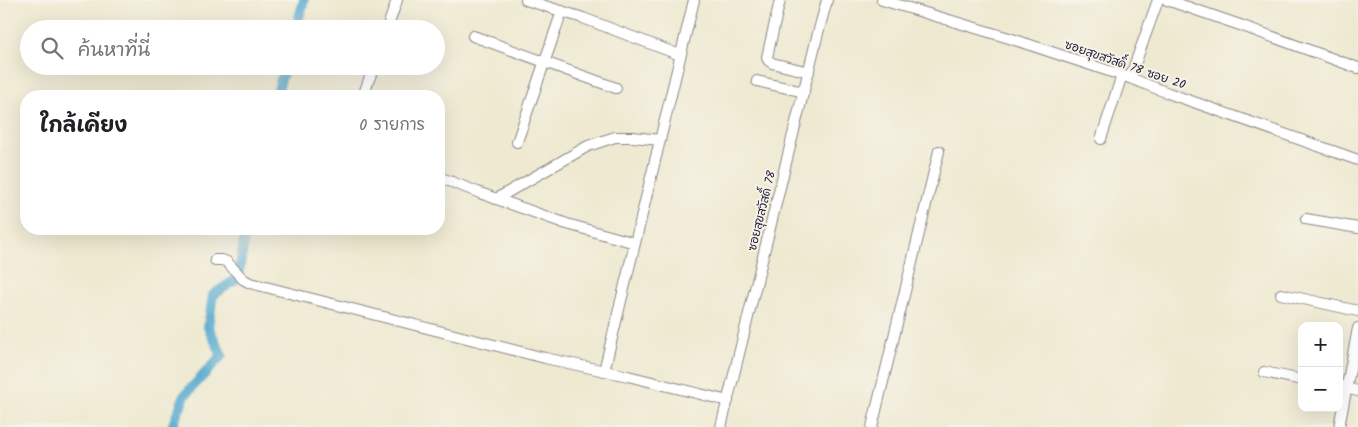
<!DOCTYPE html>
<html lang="th">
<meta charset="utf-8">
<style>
:root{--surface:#fff;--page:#f6f6f6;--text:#202124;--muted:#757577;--line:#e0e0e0}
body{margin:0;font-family:Kalam,"Playpen Sans Thai",sans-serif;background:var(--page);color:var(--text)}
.controls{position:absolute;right:15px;bottom:15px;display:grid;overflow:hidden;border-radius:10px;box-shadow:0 5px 20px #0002}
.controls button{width:45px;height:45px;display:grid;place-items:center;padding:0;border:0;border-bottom:1px solid var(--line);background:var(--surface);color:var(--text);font:25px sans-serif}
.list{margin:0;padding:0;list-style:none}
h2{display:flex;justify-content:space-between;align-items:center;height:65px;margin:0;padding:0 20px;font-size:21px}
h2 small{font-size:16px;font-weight:400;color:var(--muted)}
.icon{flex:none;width:28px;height:28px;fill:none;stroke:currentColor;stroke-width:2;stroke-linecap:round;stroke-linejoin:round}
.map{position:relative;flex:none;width:1358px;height:427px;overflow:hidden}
.search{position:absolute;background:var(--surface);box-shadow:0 5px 20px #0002;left:20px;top:20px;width:425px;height:55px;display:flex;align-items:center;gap:12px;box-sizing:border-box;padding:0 18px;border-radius:28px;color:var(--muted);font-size:19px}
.panel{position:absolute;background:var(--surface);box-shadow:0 5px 20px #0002;left:20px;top:90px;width:425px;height:145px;border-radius:20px}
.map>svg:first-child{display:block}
</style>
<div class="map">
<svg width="1358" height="427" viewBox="0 0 1358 427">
<rect width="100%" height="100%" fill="#f7f3e8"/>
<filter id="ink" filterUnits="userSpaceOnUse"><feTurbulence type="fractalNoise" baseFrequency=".02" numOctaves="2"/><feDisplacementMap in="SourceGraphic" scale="10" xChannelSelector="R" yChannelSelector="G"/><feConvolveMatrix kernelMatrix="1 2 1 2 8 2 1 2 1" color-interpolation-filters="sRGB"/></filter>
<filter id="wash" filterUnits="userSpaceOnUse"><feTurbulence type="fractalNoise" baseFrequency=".0096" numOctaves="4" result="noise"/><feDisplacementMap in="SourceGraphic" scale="20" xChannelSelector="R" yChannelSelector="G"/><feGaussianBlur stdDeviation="1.12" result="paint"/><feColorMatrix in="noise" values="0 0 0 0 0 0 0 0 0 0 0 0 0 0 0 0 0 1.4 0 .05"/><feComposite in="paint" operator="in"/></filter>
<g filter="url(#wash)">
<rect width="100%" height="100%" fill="#eee9d0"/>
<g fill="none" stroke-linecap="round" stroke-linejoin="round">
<g stroke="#52a8cf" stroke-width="10">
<path d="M296,29L304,0"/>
<path d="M276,96L285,66"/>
<path d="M172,427L185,395L222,355L208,327L213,295L238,278L246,229"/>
</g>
</g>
</g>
<g filter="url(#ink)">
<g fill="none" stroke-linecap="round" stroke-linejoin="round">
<defs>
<g id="minor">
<path d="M526,0L583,18L680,55"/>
<path d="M780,0L767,57L768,60L772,63L809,72"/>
<path d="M882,0L1009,38L1130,78L1168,93L1358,160"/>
<path d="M1167,0L1240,25L1358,68"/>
<path d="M387,29L397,0"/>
<path d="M473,36L616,88"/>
<path d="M1130,78L1158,0"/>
<path d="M757,81L804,92"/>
<path d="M363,96L374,66"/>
<path d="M1101,139L1122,75"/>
<path d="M517,142L562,11"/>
<path d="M439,177L480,193L567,224L635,243"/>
<path d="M496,199L588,146L615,137H633L660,140"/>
<path d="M1306,219L1358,228"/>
<path d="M215,260H222L227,262L243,279L250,283L545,358L628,376L728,401"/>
<path d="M1281,294L1358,311"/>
<path d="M604,371L694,0"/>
<path d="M1264,372L1302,380"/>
<path d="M1339,387L1358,391"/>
<path d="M721,427L817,37L827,0"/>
<path d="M872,427L939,151"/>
<path d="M1339,427L1358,328"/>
</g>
</defs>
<use href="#minor" stroke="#888686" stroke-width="12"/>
<use href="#minor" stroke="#fff" stroke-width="10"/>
</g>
</g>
<g text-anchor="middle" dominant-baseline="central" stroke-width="4" stroke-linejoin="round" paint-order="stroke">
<g font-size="12" fill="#22223b" stroke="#f7f3e8">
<text transform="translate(1125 65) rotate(19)">ซอยสุขสวัสดิ์ 78 ซอย 20</text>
<text transform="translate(762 211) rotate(-76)">ซอยสุขสวัสดิ์ 78</text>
</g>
</g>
</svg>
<div class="controls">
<button>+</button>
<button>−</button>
</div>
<div class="search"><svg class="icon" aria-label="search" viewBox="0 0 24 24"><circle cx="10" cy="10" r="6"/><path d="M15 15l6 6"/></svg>ค้นหาที่นี่</div>
<section class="panel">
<h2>ใกล้เคียง<small>0 รายการ</small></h2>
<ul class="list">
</ul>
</section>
</div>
